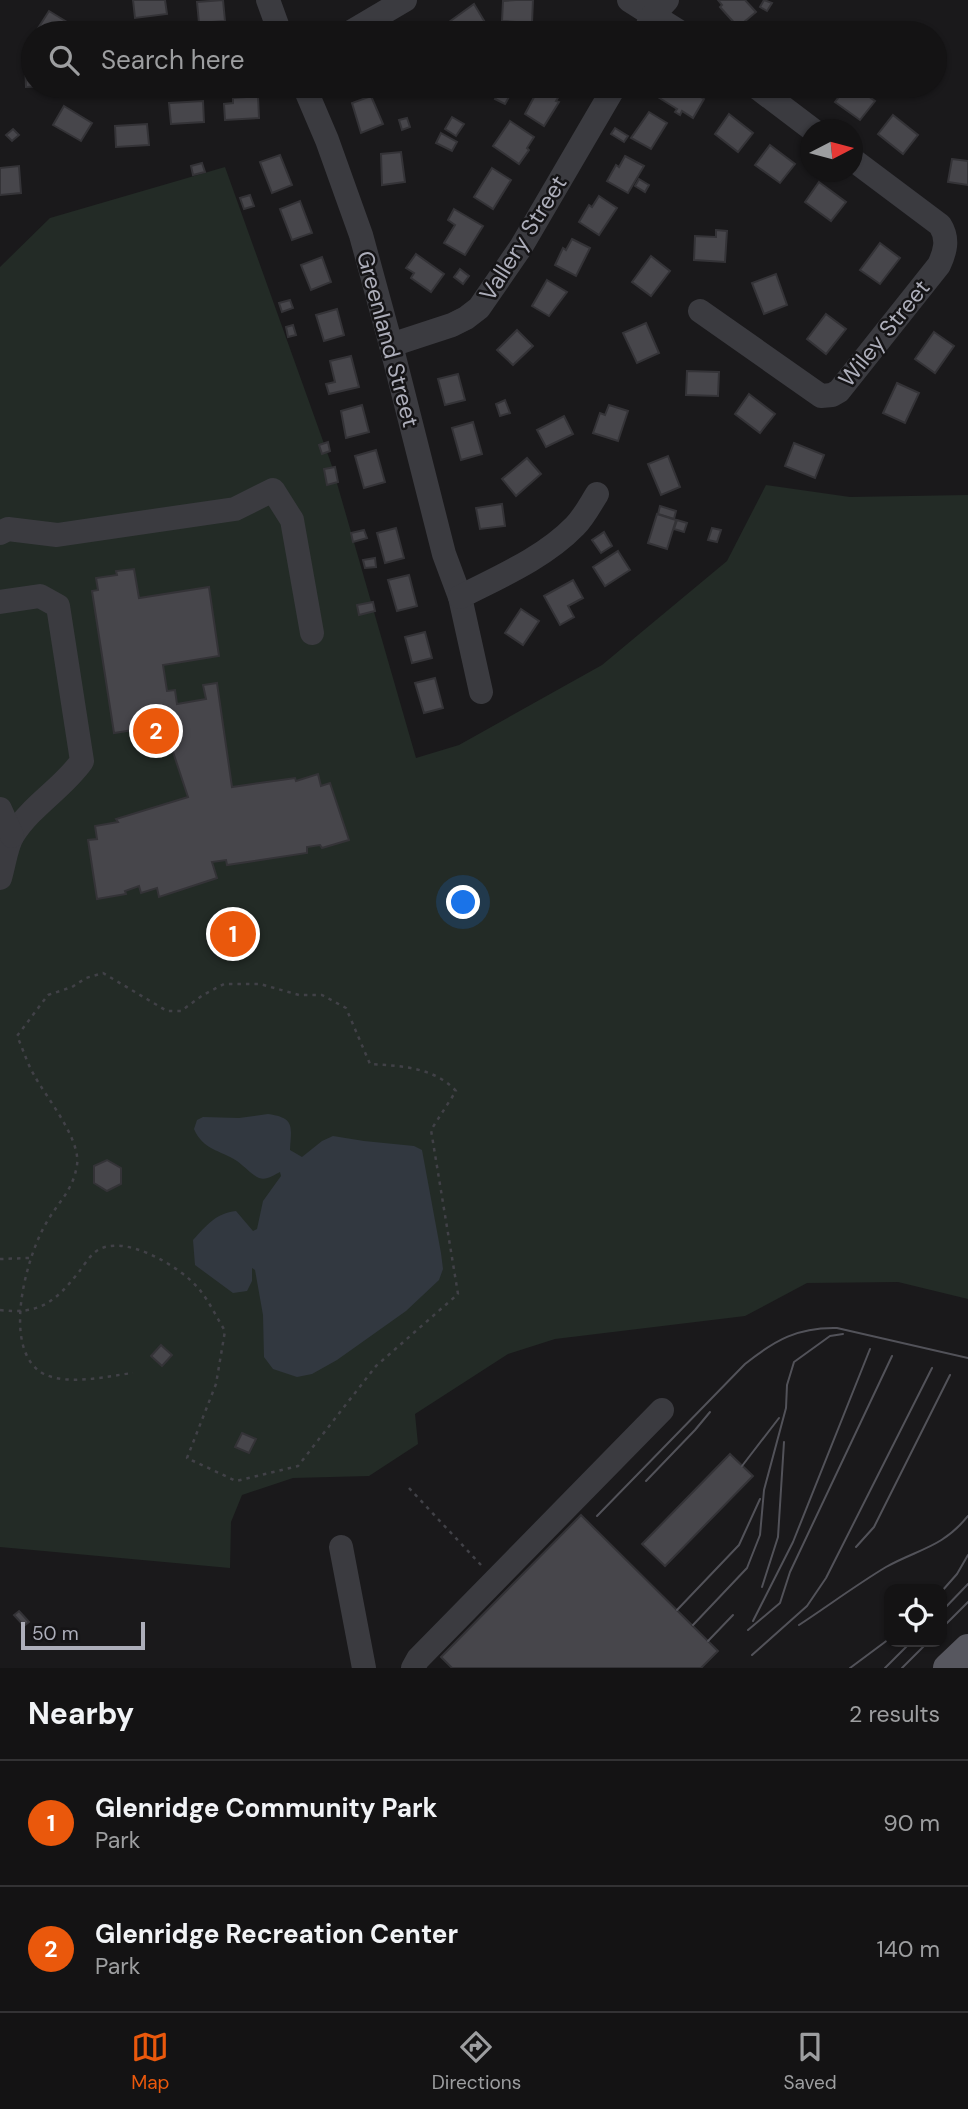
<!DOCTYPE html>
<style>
:root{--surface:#141314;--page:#1d1c1d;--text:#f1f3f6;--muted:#9d9ea0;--line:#333234;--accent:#ea580c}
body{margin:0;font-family:"DM Sans",sans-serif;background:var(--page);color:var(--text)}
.controls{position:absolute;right:21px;bottom:21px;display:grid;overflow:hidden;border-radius:14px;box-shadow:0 2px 5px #0004}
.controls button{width:63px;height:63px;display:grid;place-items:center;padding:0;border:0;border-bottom:2px solid var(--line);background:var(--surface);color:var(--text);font:35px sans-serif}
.compass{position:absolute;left:800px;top:119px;width:63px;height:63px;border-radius:50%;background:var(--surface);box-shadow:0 2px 5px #0004;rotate:84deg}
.scale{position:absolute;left:21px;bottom:18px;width:124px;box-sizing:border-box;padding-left:7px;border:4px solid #adaeba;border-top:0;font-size:19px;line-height:24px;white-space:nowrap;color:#adaeba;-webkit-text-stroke:5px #151416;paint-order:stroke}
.you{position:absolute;left:464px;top:903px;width:24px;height:24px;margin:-18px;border:5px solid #fff;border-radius:50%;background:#1a73e8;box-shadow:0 0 0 10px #1a73e833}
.badge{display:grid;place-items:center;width:46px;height:46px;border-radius:50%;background:var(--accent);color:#fff;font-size:23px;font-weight:700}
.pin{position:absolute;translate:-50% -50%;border:4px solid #fff;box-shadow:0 2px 7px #0006}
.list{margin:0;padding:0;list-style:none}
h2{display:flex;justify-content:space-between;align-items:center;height:91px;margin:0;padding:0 28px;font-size:30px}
h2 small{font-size:23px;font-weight:400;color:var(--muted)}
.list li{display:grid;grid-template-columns:46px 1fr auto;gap:21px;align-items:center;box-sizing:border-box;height:126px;padding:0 28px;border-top:2px solid var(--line)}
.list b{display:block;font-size:26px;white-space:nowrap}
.list p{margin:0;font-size:23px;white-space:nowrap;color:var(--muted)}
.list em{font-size:23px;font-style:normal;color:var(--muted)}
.icon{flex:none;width:38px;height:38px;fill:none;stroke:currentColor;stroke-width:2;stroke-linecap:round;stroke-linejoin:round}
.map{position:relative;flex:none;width:968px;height:1668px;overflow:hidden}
.search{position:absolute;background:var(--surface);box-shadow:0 2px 5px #0004;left:21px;right:21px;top:21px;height:77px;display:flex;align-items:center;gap:18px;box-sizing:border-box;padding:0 24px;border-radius:38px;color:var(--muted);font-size:26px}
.sheet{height:343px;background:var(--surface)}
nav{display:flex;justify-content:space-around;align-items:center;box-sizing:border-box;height:98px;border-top:2px solid var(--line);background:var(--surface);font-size:19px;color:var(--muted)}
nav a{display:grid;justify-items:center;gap:4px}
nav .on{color:var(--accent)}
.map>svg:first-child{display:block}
</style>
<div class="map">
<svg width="968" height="1668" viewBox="0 0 968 1668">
<rect width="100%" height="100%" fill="#1a191b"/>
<path fill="#232b26" d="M225,167L332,466L416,758L459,745L602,665L727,561L766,485L850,497L968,495V1299L898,1282L807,1283L745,1316L555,1339L508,1354L415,1414L418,1444L369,1476L293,1478L242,1495L231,1522L230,1568L0,1547V267L50,218Z"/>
<path fill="#323840" d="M268,1114C296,1118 291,1127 290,1150L302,1157L322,1141L333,1136L364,1141L414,1146L422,1150L441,1253L443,1269L439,1280L406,1311L337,1360L312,1374L297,1377L273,1369L264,1357L263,1315L255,1270L252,1268V1281L247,1291L233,1293L195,1265L193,1240C206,1226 216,1213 236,1211L253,1231L257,1229L263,1201L281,1176L280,1172C274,1175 266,1181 259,1178C252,1175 244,1166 237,1161C220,1150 203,1150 194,1129L197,1120L203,1117L239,1118Z"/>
<g fill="#47464b" stroke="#343337" stroke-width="2">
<path d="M133,0H165L167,14L135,18Z"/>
<path d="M223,0L225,21L199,23L197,2Z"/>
<path d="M516,0H533L532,23L502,21L503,1Z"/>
<path d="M718,0H745L756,12L738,27L720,7L722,5Z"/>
<path d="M764,0L772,3L767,11L760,7Z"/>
<path d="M474,4L486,24L472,33H455L449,22Z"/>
<path d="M49,11L67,22L61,33H35Z"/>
<path d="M33,59V86H47L26,87L25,60Z"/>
<path d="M540,86H555L563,90L556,101L559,102L544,126L525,114Z"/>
<path d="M658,86H682L704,99L693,118L682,111L680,115L675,112L677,109L653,94Z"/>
<path d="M847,86H854L875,101L860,120L835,102Z"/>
<path d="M499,92L509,97L505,104L495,99Z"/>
<path d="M258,96L259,118L225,120L224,104L233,103V98Z"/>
<path d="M371,96L383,124L361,133L352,103Z"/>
<path d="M203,101L204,122L171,124L169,103Z"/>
<path d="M64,106L92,123L81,141L53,125Z"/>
<path d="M649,112L667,123L651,149L631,138Z"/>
<path d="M729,114L753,133L738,152L715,134Z"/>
<path d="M893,115L918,135L903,154L878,134Z"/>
<path d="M452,117L464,124L456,136L445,129Z"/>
<path d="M407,118L410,127L402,130L399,120Z"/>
<path d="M510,121L534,137L527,148L529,150L519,164L493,146Z"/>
<path d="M147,124L149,145L116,147L115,126Z"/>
<path d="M615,128L628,136L624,142L611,134Z"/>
<path d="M13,129L19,135L12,141L6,135Z"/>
<path d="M441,133L457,142L452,151L436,143Z"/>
<path d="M770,145L795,164L780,183L755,165Z"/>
<path d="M401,152L405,182L382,185L381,154Z"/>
<path d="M280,155L292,185L272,193L260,162Z"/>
<path d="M625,156L644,166L628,193L607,181L616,165L619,167Z"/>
<path d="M952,159L968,161V185L948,182Z"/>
<path d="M202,163L205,172L193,175L191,166Z"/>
<path d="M19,166L21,193L0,195V168Z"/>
<path d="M492,168L511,180L493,209L474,197Z"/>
<path d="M639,179L649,185L645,192L635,186Z"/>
<path d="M819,182L846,202L831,221L805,202Z"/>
<path d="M250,195L254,206L244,209L240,198Z"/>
<path d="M599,196L617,208L599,235L579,222L589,205L592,207Z"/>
<path d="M300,201L312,233L292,240L280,209Z"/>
<path d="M454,209L483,226L465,255L444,243L455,225L448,220Z"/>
<path d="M716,230L727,231L725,262L694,260L695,236L716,237Z"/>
<path d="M572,239L590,248L576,276L555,265L563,248L566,250Z"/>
<path d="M880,243L900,258L880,284L860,270Z"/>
<path d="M416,254L444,274L431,292L411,278L414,273L406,268Z"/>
<path d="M651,256L670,271L651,296L632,282Z"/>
<path d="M322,257L331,282L311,290L301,265Z"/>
<path d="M460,269L469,276L463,284L454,277Z"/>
<path d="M776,274L787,305L764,314L752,283Z"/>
<path d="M547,280L567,292L549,316L532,306Z"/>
<path d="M290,300L293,308L282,312L279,303Z"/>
<path d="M337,309L344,335L324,341L316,315Z"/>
<path d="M826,314L846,329L826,354L807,339Z"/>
<path d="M646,323L659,353L637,363L623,333Z"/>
<path d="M293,325L296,335L288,337L286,327Z"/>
<path d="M517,330L533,346L513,365L497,350Z"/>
<path d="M934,332L954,346L935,373L915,359Z"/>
<path d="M351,356L359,387L329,394L326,384L335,382L330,361Z"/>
<path d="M687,371L719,372L718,396L686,395Z"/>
<path d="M458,374L465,400L445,405L438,379Z"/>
<path d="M897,383L919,393L905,423L883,413Z"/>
<path d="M749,394L775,414L760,433L735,414Z"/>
<path d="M505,400L510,413L500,416L496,404Z"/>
<path d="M362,405L369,432L346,438L341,411Z"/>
<path d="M609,405L628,411L618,441L593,433L600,413L605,415Z"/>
<path d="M564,416L573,434L546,447L537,430Z"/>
<path d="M473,422L482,454L461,460L452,428Z"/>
<path d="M328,442L330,451L322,454L319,445Z"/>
<path d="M794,443L824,455L815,478L785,466Z"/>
<path d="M376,450L385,482L364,488L355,456Z"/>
<path d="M668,456L680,487L661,495L648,464Z"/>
<path d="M527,458L541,474L516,496L502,479Z"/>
<path d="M335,467L338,482L327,485L324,469Z"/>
<path d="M502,504L505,526L480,529L476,508Z"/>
<path d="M660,506L676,511L674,519L658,514Z"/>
<path d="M657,514L676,520L667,549L648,543Z"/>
<path d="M677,520L687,523L684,532L674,529Z"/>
<path d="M396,528L404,558L385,563L377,533Z"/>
<path d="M712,528L721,530L717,542L708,540Z"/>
<path d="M364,530L367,538L353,542L351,533Z"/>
<path d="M604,532L612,546L601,553L592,540Z"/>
<path d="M618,551L630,570L605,586L593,567Z"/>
<path d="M375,558L376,567L365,568L363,560Z"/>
<path d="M134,569L139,598L209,587L219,656L163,665L167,691L175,690L177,704L206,699L203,685L217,683L232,787L295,778L296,781L318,774L321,786L330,783L349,840L322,848L320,845L307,847V853L227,865L226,860L212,862L217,878L159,897L157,888L141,893L139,886L125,891L126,894L97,899L88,840L97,839L95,826L118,822L116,819L188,797L164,725L114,733L92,591L98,590L96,578L117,575L116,571Z"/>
<path d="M409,575L417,606L397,611L388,580Z"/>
<path d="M573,580L583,598L568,606L574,617L560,625L544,596Z"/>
<path d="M373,602L375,611L359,615L357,605Z"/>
<path d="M521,609L539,621L523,645L505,633Z"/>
<path d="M425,632L432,658L412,663L405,637Z"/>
<path d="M435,678L443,708L424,713L415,683Z"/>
<path d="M107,1160L121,1168V1184L107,1191L94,1183V1166Z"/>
<path d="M161,1345L172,1355L162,1366L151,1356Z"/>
<path d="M242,1433L256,1439L249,1453L235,1447Z"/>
<path d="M730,1454L753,1476L665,1566L642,1544Z"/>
<path d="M581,1515L718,1651L701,1668H452L441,1657Z"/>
<path d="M19,1611L29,1622L24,1626L14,1615Z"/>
</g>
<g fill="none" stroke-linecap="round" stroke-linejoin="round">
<g stroke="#414147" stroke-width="2.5" stroke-dasharray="3.5 5" stroke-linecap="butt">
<path d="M0,1259L29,1258"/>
<path d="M0,1310C39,1315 55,1302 78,1273C83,1267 88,1258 95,1252C122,1231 181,1267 199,1289C209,1301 217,1318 225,1331L216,1384L187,1458L236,1481L298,1466L376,1366L458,1294L431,1130L456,1091C434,1067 401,1066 370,1064L346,1008L322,995H299L260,984H224L203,995L181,1011H167L103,973L86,978L72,987L48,995L17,1036C23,1049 27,1063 34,1075C46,1097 81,1139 77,1165C73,1190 60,1200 48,1220C26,1255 0,1351 44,1374C69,1386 107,1376 133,1373"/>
<path d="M409,1488L481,1565"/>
</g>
<g stroke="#3b3b40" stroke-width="24">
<path d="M268,0L280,33"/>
<path d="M629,0L681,33"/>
<path d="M349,33L405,0"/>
<path d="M644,33L653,15L667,0"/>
<path d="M304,86L327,140L361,235L391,345L444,554L460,597L481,692"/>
<path d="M755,86L813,130"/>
<path d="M700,311L821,396L832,395L839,391L939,265C945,252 949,239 940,225L852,159"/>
<path d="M391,345L452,325L466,318L479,308L521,247L615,86"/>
<path d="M0,533L8,529L57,535L235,509L273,490L292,520L312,633"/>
<path d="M460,597C499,577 544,558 575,526C584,517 590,505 597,494"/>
<path d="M0,602L40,596L58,606L82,761C63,788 31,806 13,835C6,846 4,865 0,878"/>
<path d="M0,809L12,836"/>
<path d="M341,1547L364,1668"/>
<path d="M413,1668L418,1659L662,1410"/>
</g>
<path stroke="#57575f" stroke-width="30" d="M948,1668L968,1649"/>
<g stroke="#525259" stroke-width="2">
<path d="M742,1466L779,1418"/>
<path d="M646,1481L695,1430L710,1412"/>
<path d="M597,1516L745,1364C775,1340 798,1327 837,1328L968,1358"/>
<path d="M856,1547L874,1527L950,1375"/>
<path d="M762,1587L778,1537L784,1442"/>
<path d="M942,1591L957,1574L968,1555"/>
<path d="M677,1610L739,1545L760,1499"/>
<path d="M942,1611L968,1584"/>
<path d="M753,1621L793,1542L870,1349"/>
<path d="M693,1625L747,1568L760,1535L764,1490L786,1408L787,1385L794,1362L830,1336L843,1334"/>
<path d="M799,1625C828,1606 856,1585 886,1567C918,1549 942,1548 968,1516"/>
<path d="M942,1628L968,1602"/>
<path d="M748,1630L780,1603L790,1572L892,1356"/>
<path d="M708,1641L733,1615"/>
<path d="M752,1655L807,1606L826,1578L932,1368"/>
<path d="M850,1668L889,1639"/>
<path d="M885,1668L911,1642"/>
<path d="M902,1668L928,1642"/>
</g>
</g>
<g text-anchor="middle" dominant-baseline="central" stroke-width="5" stroke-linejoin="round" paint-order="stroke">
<g font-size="23" fill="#adaeba" stroke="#151416">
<text transform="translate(523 238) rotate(-58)">Vallery Street</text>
<text transform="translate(884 333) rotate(-51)">Wiley Street</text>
<text transform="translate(388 339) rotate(75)">Greenland Street</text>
</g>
</g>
</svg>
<div class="controls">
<button><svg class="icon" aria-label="locate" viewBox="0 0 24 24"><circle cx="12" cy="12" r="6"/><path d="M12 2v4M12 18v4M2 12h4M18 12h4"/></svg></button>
</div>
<svg class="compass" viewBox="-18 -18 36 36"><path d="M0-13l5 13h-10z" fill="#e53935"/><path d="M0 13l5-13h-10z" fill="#9d9ea0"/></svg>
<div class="scale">50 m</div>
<div class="you"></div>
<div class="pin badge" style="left:233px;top:934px">1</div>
<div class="pin badge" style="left:156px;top:731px">2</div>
<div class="search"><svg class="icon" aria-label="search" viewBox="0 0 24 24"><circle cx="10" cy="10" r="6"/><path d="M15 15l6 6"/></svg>Search here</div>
</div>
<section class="sheet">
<h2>Nearby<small>2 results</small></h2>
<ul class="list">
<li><span class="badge">1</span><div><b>Glenridge Community Park</b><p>Park</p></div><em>90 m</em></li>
<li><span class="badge">2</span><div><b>Glenridge Recreation Center</b><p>Park</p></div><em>140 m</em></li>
</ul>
</section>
<nav>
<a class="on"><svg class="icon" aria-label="map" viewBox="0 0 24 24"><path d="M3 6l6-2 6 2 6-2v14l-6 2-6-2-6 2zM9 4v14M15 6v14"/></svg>Map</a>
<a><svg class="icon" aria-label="directions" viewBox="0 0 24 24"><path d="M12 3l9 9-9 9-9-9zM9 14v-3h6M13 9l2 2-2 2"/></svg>Directions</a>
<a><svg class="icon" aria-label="saved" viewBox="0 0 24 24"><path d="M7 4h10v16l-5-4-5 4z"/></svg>Saved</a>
</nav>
